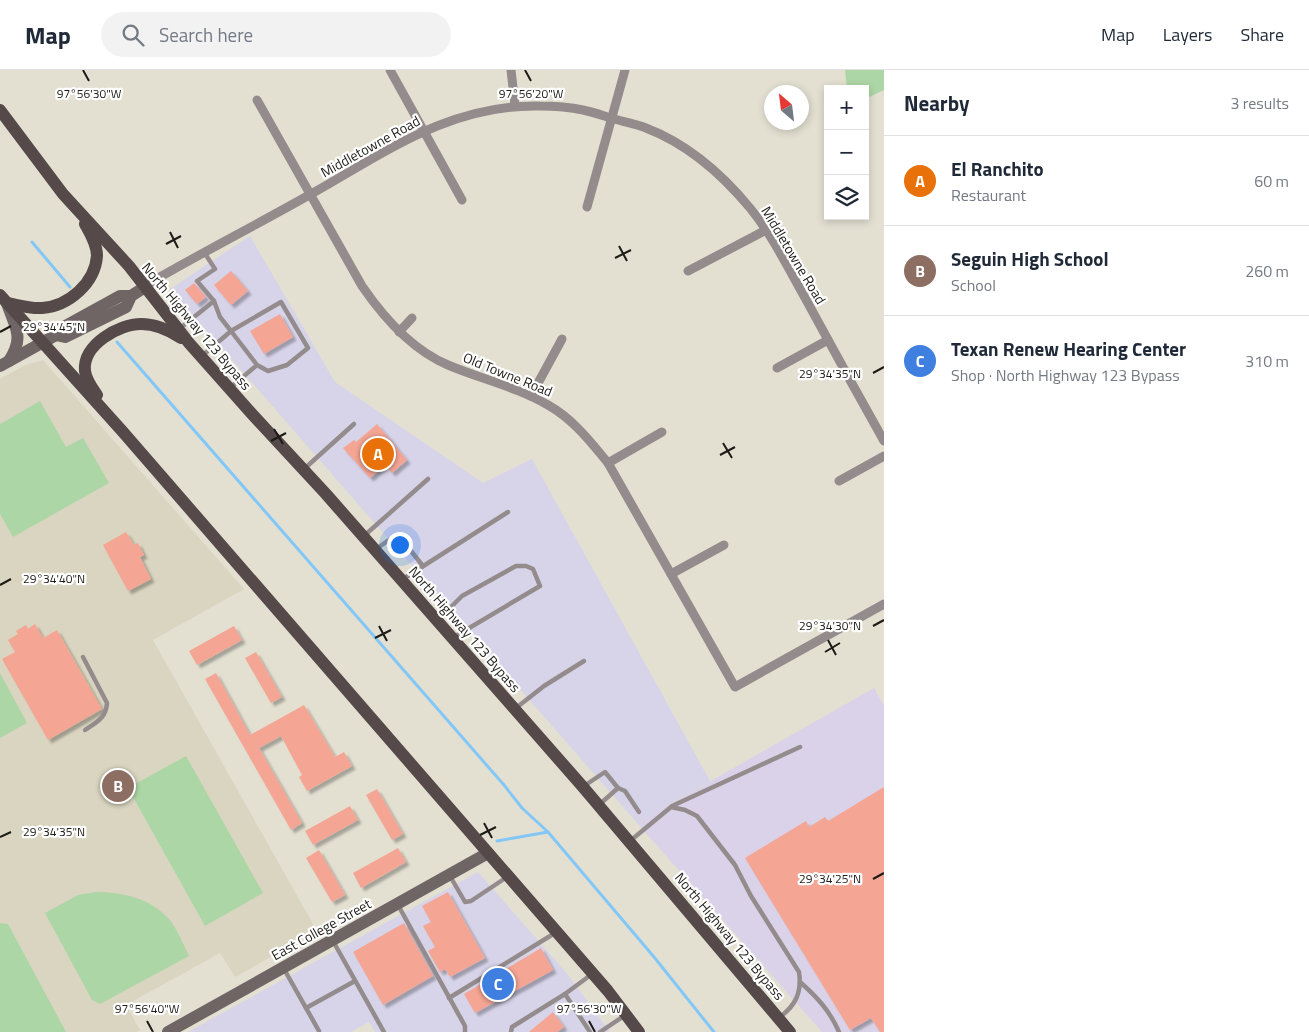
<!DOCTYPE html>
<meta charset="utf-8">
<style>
:root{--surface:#fff;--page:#f2f2f3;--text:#1f2937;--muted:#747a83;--line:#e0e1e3;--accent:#0f766e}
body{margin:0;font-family:"Titillium Web",sans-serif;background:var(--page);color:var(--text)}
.controls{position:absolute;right:15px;top:15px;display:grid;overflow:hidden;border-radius:0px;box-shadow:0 2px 8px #0003}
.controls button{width:45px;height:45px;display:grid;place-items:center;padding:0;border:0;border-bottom:1px solid var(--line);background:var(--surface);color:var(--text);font:25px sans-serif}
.compass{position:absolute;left:764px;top:15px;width:45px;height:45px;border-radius:50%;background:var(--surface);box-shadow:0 2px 8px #0003;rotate:332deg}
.you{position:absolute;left:399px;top:474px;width:18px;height:18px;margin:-12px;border:4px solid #fff;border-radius:50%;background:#1a73e8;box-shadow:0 0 0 8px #1a73e833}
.badge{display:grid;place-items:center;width:32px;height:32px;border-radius:50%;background:var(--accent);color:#fff;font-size:16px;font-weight:700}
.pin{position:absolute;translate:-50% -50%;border:2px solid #fff;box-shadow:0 1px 5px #0006}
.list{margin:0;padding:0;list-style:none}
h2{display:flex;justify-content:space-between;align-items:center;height:65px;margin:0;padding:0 20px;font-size:21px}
h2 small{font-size:16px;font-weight:400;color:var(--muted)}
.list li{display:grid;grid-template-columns:32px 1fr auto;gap:15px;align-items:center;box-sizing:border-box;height:90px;padding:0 20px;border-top:1px solid var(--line)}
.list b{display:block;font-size:19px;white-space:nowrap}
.list p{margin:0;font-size:16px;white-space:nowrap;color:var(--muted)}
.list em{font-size:16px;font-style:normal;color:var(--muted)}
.icon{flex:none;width:28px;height:28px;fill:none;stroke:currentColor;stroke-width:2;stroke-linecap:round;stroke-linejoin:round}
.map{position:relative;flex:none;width:884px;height:962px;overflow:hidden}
header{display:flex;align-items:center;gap:30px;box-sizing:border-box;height:70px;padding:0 25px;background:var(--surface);border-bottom:1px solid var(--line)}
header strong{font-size:24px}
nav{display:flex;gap:28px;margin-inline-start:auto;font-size:18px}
.search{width:350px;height:45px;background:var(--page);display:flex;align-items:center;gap:12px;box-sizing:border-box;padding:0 18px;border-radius:28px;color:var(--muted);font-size:19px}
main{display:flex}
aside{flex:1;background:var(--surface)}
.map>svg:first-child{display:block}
</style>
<header>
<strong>Map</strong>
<div class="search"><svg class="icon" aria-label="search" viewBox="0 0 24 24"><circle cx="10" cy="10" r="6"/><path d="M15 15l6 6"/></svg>Search here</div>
<nav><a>Map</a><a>Layers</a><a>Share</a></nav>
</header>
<main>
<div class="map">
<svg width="884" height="962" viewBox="0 0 884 962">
<defs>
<filter id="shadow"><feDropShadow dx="3.5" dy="3.5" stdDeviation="1" flood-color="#0004"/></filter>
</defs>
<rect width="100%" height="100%" fill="#e3e0d2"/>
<g fill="#d7d3e9">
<path d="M250,166L335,312L483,413L532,389L710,711L637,753L170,219Z"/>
<path d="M478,802L569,906L610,962H375L369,952L351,962H188Z"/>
</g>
<path fill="#d9d2e8" d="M874,618L884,636V962H822L637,753Z"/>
<path fill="#d9d5c0" d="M43,290L244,519L153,570L317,861L235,907L220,883L126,935L140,960L137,962H0V309L25,295Z"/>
<g fill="#add6a6">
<path d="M845,0H884V20L865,29V19H847Z"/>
<path d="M40,331L66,377L83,368L109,413L13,467L0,444V354Z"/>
<path d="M0,603L27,653L0,668Z"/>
<path d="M186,686L263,823L205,856L128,718Z"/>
<path d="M96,822C121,822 150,828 168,848C177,858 183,874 189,886L100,934L92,930L45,843L78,825Z"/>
<path d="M0,853L8,854L66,962H0Z"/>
</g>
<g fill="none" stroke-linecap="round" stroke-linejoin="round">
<g stroke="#83c7f7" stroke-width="3">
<path d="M32,172L70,217"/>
<path d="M117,272L504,715L522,738L548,762L654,887L714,962"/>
<path d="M497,771L548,762"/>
</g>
</g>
<g fill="#f4a594" filter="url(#shadow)">
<path d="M231,201L248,221L231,235L214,215Z"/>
<path d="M194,213L206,227L197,234L185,220Z"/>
<path d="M280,244L293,267L264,284L250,261Z"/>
<path d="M377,354L407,390L392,403L385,395L370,408L343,378L354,370L356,372Z"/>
<path d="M126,462L134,475L138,473L144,485L140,487L151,509L128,521L103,475Z"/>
<path d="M35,554L43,568L57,560L102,639L48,670L2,589L15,582L8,570L18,564L16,561L26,555L28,559Z"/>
<path d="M234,556L242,570L197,595L189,581Z"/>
<path d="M256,582L282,627L271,633L245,588Z"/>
<path d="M216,603L250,665L304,635L335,687L344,682L352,696L307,721L299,707L302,705L281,666L259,678L302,753L291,760L205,609Z"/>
<path d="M884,717V962H880L871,948L850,960L745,788L806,751L809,757L825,747L828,751Z"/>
<path d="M377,719L403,764L392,770L366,725Z"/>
<path d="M350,736L358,750L313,775L305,761Z"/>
<path d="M398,778L406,792L361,818L353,803Z"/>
<path d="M319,780L345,825L332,832L306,788Z"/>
<path d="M448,822L485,888L450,907L445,899L440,902L428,881L435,877L423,856L431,852L422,836Z"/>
<path d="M404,853L433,906L383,935L353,882Z"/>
<path d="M541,878L553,900L475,943L464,924Z"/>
<path d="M553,942L564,957L557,962H529Z"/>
</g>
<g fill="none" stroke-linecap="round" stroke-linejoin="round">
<g stroke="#948c8c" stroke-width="4.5">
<path d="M179,259L214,231"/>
<path d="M202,286L231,261L220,247L214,231L197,211L215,199L204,182"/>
<path d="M230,318L257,295L231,261L281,232L308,278L287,295L268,301L257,295"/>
<path d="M304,399L354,354"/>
<path d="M365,465L428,409"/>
<path d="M376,479L389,470L396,467L403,471L423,496"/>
<path d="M403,509L508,442"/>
<path d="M438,550L462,526L516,496H526L533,499L540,516L454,567"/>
<path d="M83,587L107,633C106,648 97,652 85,660"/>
<path d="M516,638L544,616L584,591"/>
<path d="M584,716L605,702L618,718L600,734"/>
<path d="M618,718L625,721L639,742"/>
<path d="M672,736L800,677"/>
<path d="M630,771L671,737L685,740L697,746L735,795L751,826L799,902C802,922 796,935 780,947"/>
<path d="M450,806L465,832L471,831L507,807"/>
<path d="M398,835L465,956V962"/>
<path d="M333,871L384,962"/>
<path d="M284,899L319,961"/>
<path d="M800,912C817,927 830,941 839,962"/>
<path d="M565,924L590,962"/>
<path d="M449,928L555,863"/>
<path d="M306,938L355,911"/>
<path d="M511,962L512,957L565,924L592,904"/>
<path d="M600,962L624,946"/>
</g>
<g stroke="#948c8c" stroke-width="9">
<path d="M390,0L462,130"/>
<path d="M511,0L515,35"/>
<path d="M257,30L362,216C384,248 412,280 448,295C481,309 517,317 548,335C573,349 590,371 608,393L735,617L884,534"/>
<path d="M587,137L625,0"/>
<path d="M688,201L766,160"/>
<path d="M145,217L153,211C205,181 258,154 311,124C386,82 450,34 540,36C554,36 569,37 583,40C593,42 604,46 614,49C625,52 636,54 646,58C688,74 721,103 750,138C772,165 787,196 804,226C830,274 857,323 884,371"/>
<path d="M399,262L412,248"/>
<path d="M777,298L828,270"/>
<path d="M531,326L562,269"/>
<path d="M608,393L662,362"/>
<path d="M839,411L884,386"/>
<path d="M671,504L724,475"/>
</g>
<g stroke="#6f6565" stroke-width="12">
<path d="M7,233C15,258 25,266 9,291"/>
<path d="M56,265L65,267L126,237L131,226L145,217"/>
<path d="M0,296L56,265L60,259L120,226H131"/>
<path d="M168,962L488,783"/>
</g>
<g stroke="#554949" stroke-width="12">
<path d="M0,40L63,124L129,196L189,273L252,344L326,424L583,717L790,962"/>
<path d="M0,225L123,362L457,747L608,921L639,962"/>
<path d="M7,233C18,235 30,239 42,238C69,236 95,213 97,186C97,174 90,163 85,154"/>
<path d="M97,325C92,318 86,310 85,301C82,275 119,254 141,254C156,254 169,260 181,268"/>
</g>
</g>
<path fill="none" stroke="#1c1b16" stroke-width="2" d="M83,0L89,11M525,0L531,11M170,162L178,178M166,174L181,166M619,176L627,191M615,188L631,180M0,262L11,256M873,303L884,297M274,359L283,374M271,371L286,363M723,373L732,388M720,385L735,377M0,515L11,509M379,556L387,571M873,556L884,550M375,568L391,560M828,570L836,585M825,582L840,573M484,753L492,768M480,765L496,757M0,767L11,762M873,809L884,803M147,951L153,962M589,951L595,962"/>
<g text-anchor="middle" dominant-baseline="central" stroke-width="4.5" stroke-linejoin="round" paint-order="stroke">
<g font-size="14" fill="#1c1b16" stroke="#fff">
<text transform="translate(370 76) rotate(-29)">Middletowne Road</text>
<text transform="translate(794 185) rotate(59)">Middletowne Road</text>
<text transform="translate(197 256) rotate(50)">North Highway 123 Bypass</text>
<text transform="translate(508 304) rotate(22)">Old Towne Road</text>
<text transform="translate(465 559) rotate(49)">North Highway 123 Bypass</text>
<text transform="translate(321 859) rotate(-29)">East College Street</text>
<text transform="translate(730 866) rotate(50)">North Highway 123 Bypass</text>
</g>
</g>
<g font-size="12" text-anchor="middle" fill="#1c1b16" stroke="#fff" stroke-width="4.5" stroke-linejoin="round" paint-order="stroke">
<text x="89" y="28">97°56'30"W</text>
<text x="531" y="28">97°56'20"W</text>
<text x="54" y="261">29°34'45"N</text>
<text x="830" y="308">29°34'35"N</text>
<text x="54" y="513">29°34'40"N</text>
<text x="830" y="560">29°34'30"N</text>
<text x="54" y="766">29°34'35"N</text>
<text x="830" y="813">29°34'25"N</text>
<text x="147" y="943">97°56'40"W</text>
<text x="589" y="943">97°56'30"W</text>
</g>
</svg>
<div class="controls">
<button>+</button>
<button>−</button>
<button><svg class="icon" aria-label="layers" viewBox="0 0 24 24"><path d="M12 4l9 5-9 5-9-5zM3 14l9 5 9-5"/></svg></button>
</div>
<svg class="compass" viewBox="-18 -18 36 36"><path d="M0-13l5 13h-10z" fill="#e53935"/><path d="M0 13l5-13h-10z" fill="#747a83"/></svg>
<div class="you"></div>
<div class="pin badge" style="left:378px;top:384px;background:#e8710a">A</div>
<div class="pin badge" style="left:118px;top:716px;background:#8d6e63">B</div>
<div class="pin badge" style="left:498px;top:914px;background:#3f7fe0">C</div>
</div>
<aside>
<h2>Nearby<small>3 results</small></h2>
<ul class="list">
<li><span class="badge" style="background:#e8710a">A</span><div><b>El Ranchito</b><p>Restaurant</p></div><em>60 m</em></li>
<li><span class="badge" style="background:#8d6e63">B</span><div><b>Seguin High School</b><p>School</p></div><em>260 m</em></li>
<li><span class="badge" style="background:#3f7fe0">C</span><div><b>Texan Renew Hearing Center</b><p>Shop · North Highway 123 Bypass</p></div><em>310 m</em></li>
</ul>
</aside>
</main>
